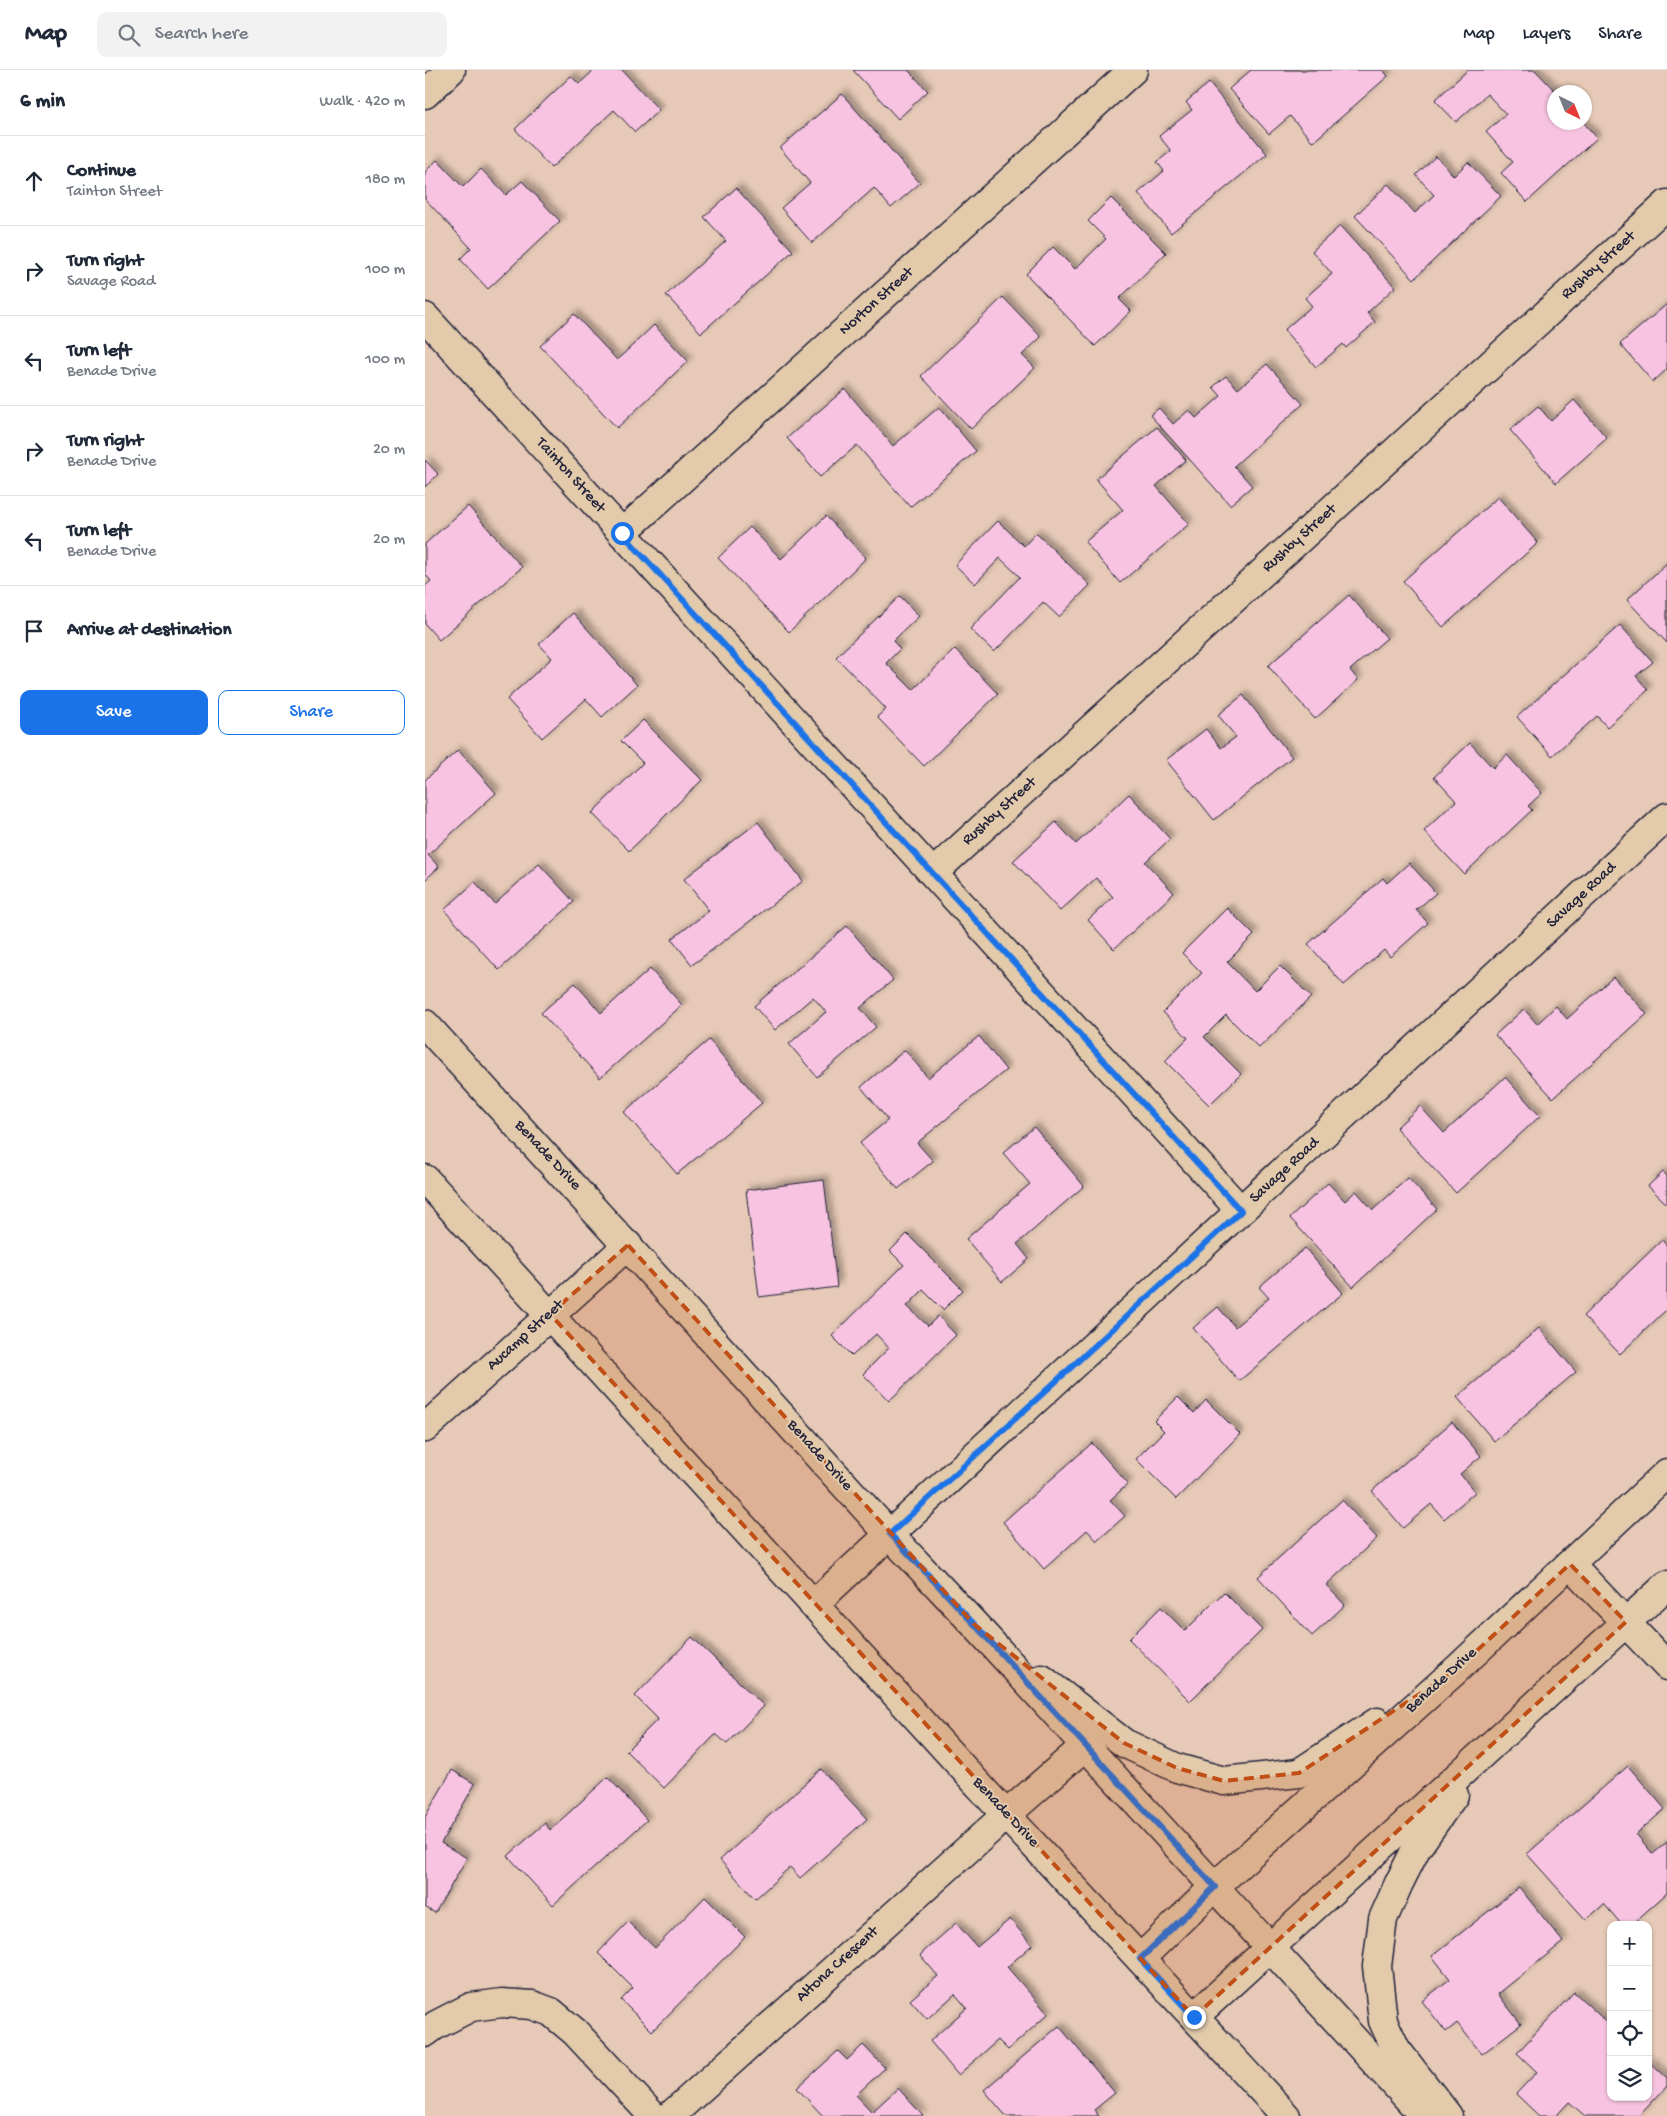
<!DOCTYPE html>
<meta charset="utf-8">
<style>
:root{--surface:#fff;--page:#f2f2f3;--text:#1f2937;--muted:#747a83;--line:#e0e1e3;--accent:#1a73e8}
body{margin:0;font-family:"Gochi Hand",sans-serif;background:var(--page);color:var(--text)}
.controls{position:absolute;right:15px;bottom:15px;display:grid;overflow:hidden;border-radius:10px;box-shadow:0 1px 4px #0004}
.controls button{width:45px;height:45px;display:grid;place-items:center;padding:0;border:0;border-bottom:1px solid var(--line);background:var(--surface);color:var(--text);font:25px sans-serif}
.compass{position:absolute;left:1122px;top:15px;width:45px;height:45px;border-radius:50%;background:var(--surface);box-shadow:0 1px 4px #0004;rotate:137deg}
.stop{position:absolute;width:15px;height:15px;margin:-11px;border:4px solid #1a73e8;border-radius:50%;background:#fff}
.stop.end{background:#1a73e8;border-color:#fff;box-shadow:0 1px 5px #0008}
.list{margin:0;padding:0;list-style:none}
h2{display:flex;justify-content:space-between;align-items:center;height:65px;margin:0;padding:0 20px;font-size:21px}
h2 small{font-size:16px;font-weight:400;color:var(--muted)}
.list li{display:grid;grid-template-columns:32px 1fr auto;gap:15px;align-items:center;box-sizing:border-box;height:90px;padding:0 20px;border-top:1px solid var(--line)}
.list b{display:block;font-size:19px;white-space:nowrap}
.list p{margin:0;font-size:16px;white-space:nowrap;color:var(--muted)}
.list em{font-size:16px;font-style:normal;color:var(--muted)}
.actions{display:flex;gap:10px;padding:15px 20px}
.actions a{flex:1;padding:11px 0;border:1px solid var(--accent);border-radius:10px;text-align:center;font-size:18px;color:var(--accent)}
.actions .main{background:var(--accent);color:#fff}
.icon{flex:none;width:28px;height:28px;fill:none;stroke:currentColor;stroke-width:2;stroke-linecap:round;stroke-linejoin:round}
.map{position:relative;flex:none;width:1242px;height:2046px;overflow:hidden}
header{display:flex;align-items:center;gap:30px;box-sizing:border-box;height:70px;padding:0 25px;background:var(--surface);border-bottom:1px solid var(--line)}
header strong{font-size:24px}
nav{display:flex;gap:28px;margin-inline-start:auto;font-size:18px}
.search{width:350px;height:45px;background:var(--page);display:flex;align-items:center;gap:12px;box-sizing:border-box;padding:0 18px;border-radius:10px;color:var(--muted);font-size:19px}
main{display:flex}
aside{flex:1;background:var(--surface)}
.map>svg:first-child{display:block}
</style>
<header>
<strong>Map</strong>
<div class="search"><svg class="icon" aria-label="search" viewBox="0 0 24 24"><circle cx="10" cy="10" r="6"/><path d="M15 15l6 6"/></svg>Search here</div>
<nav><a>Map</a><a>Layers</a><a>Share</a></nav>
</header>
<main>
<aside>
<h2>6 min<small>Walk · 420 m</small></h2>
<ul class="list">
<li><svg class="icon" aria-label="ahead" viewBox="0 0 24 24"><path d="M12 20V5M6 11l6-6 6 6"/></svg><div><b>Continue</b><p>Tainton Street</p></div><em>180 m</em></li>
<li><svg class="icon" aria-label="right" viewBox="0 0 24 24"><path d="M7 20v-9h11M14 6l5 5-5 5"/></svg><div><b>Turn right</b><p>Savage Road</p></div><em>100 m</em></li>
<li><svg class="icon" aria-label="left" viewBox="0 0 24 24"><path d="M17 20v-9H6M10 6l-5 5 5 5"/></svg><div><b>Turn left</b><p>Benade Drive</p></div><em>100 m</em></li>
<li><svg class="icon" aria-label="right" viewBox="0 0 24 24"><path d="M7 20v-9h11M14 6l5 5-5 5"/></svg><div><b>Turn right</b><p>Benade Drive</p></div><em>20 m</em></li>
<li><svg class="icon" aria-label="left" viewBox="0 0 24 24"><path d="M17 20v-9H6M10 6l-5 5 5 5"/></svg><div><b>Turn left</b><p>Benade Drive</p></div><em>20 m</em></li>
<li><svg class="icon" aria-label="arrive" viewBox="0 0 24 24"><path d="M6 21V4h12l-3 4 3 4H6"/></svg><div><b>Arrive at destination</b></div></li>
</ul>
<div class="actions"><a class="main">Save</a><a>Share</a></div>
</aside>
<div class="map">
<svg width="1242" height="2046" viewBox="0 0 1242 2046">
<defs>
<filter id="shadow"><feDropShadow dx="4.5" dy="-4.5" stdDeviation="2.5" flood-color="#0004"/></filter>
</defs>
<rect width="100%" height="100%" fill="#e6c9b6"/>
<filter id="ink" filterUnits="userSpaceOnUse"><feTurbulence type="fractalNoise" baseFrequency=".02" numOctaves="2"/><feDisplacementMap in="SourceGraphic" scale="10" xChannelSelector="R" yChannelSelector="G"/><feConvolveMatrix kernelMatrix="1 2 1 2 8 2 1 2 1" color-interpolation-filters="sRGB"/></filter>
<g filter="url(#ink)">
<g fill="#f7c3e0" stroke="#22223b" filter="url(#shadow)">
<path d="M169,0H197L234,40L210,62L189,40L126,98L90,59L146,6L154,14Z"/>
<path d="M428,0H483L503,21L473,49Z"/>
<path d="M826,0H958L963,6L888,72L865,46L844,64L804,19Z"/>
<path d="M1043,0H1110L1131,22L1130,52H1158L1172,68L1102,132L1076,103L1088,92L1061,62L1081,44L1062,24L1031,52L1010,30Z"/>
<path d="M784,13L842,84L746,163L713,123L739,101L732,92L746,81L734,66L767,40L761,32Z"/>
<path d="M417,24L495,113L466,138L449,118L387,173L356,138L385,113L355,78Z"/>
<path d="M1011,86L1029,106L1043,92L1076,126L989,209L930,146L963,114L990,143L1009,125L991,105Z"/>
<path d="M12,90L38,117L56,99L81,125L97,111L135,151L63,219L35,189L46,178L0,129V102Z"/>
<path d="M311,118L368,181L276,263L241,225L301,171L279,147Z"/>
<path d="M686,128L741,183L694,229L706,241L670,276L601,204L628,177L650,199L681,169L663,151Z"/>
<path d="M915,156L970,217L942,243L950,252L921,278L918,274L891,297L859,260L887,236L880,228L907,204L887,181Z"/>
<path d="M578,227L616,267L597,285L610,298L546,359L496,306Z"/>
<path d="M1242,234V299L1228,312L1195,274Z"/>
<path d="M149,244L192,290L229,255L263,291L192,358L115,276Z"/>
<path d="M842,294L878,334L809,396L827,416L805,435L725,345L734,338L748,354L764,340L771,348L796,326L788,317L801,306L813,319Z"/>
<path d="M420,319L468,376L514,337L551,381L485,437L432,375L395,407L362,368Z"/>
<path d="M1149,330L1182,368L1131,413L1085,360L1113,336L1126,351Z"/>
<path d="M732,357L761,390L731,416L764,454L695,513L660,472L698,440L671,409Z"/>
<path d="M0,390L13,404L0,417Z"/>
<path d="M1073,427L1113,473L1018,557L978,511Z"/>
<path d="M43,436L97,497L14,570L0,554V516L6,511L0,504V474Z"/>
<path d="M401,446L441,488L364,562L293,488L325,457L356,489Z"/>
<path d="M573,451L599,476L611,463L665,515L634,547L618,532L569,582L545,559L595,507L575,488L550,514L530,495Z"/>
<path d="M1242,493V573L1202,530Z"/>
<path d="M924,525L962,568L925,600L933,610L890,649L843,596Z"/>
<path d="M475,526L494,546L468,571L475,579L461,593L488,620L530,579L573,624L499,696L452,647L461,639L411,587Z"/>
<path d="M148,543L212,615L177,647L161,629L117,668L82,629L127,588L114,574Z"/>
<path d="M1195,555L1228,592L1211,606L1223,620L1182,657L1172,646L1127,686L1092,647Z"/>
<path d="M818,625L867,687L789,750L741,690L781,659L796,678L811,667L793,645Z"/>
<path d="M218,650L277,710L204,781L167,743L218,693L196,671Z"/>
<path d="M1045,673L1068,698L1082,685L1117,723L1103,736L1107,740L1039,804L999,761L1031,731L1009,707Z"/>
<path d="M33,680L71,723L3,785L14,797L0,810V710Z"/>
<path d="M704,724L745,769L720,792L749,823L689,879L663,850L688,827L671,808L635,841L588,791L631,752L651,774Z"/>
<path d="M333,752L378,811L267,895L247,869L284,841L259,809Z"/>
<path d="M984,793L1011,823L991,840L1003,853L965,887L959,880L919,915L883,874L958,808L962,813Z"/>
<path d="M114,794L149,832L74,900L19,840L50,812L70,834Z"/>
<path d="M802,838L829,865L802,892L830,921L855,896L886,927L834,978L801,945L779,967L816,1004L784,1035L740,991L763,968L738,942L777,903L757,883Z"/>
<path d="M422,856L468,910L435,938L451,957L392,1007L364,974L401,942L388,927L350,960L329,936Z"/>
<path d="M225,899L257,935L175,1008L116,943L150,913L176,943Z"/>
<path d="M1188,907L1222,944L1128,1028L1070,965L1099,939L1112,954L1131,936L1142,949Z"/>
<path d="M554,966L581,1000L492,1073L508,1091L473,1119L435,1073L463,1050L436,1017L480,980L503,1008Z"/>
<path d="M284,970L337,1033L252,1104L199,1042Z"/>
<path d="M1080,1007L1115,1046L1031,1123L971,1058L995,1036L1019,1063Z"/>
<path d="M609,1057L659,1116L592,1174L604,1189L577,1212L541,1169L605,1114L578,1083Z"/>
<path d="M1238,1102L1242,1106V1134L1223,1116Z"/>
<path d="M983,1108L1012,1139L928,1217L865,1148L903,1113L920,1131L931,1121L948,1140Z"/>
<path d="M399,1110L412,1217L334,1227L321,1120Z"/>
<path d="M482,1164L538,1220L518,1240L498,1220L482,1236L503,1256L513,1246L531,1265L464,1331L438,1304L464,1278L451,1264L427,1286L407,1266L479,1195L465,1181Z"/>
<path d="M1237,1170L1242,1176V1239L1195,1284L1158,1246Z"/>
<path d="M880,1178L918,1223L814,1311L768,1258L793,1237L810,1257L844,1228L834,1217Z"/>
<path d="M1114,1258L1151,1302L1069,1371L1032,1327Z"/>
<path d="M753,1327L769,1343L781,1330L815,1364L751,1429L711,1389L739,1361L729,1351Z"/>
<path d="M1027,1352L1056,1386L1035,1404L1050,1422L1019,1449L1006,1434L978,1458L947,1421Z"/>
<path d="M667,1373L703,1414L685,1430L700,1446L672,1471L662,1460L619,1499L578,1452Z"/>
<path d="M917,1430L952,1468L901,1515L920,1535L887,1566L833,1507Z"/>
<path d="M799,1522L837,1560L765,1631L704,1569L736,1537L760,1561Z"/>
<path d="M267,1567L339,1636L302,1674L291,1664L239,1718L201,1681L233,1649L210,1626Z"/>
<path d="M1203,1696L1240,1739L1211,1764L1228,1784L1242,1772V1823L1206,1855H1197L1179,1834L1161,1850L1102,1784Z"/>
<path d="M396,1699L442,1749L375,1808L365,1797L330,1829L295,1790Z"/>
<path d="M27,1700L50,1714L16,1773L42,1788L10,1843L0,1837V1747Z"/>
<path d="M183,1707L222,1750L128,1835L83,1786L120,1753L125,1760Z"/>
<path d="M1094,1817L1138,1872L1073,1924L1096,1954L1057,1984L1032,1953L1021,1962L997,1931L1025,1909L1007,1886Z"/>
<path d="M280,1827L320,1867L227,1961L196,1930L208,1918L173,1883L203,1852L230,1878Z"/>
<path d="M585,1849L607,1875L582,1897L623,1944L583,1980L573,1970L533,2005L505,1971L542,1938L530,1924L502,1949L485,1930L513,1906L495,1885L531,1853L552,1877Z"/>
<path d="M1149,1922L1186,1956V2027H1223V1990L1242,2008V2016L1214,2046H1160L1144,2032L1131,2046H1114L1091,2024L1112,2002L1092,1983Z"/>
<path d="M634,1956L690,2023L669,2040L674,2046H581L559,2020Z"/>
<path d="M438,1975L460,1998L431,2025L447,2042L473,2018L498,2046H398L372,2018L413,1981L422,1990Z"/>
</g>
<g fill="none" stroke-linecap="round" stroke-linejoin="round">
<defs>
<g id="street">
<path d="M0,24L26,0"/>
<path d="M0,247L816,1141"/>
<path d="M197,463L708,0"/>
<path d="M508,803L1242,134"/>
<path d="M0,1358L203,1175"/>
<path d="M1145,1494L1242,1596"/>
<path d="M388,1535L1242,747"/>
<path d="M0,1963L11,1955L46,1937L77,1933L107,1935L126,1942L150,1962L228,2046"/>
<path d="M245,2046L581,1745L660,1676"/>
</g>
<g id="secondary">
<path d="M0,954L465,1465L550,1555L999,2046"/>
<path d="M0,1109L581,1745L861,2046"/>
<path d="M617,1609L699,1673L752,1698L799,1711L874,1703L952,1652"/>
<path d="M715,1889L789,1817L1031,1600L1242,1403"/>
<path d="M769,1947L1242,1515"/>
<path d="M1023,2046L971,1979L958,1951L952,1896L958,1849L974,1813L991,1779L1029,1725"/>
</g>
</defs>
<use href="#street" stroke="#22223b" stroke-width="31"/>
<use href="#secondary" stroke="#22223b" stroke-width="31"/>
<use href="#street" stroke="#e2caab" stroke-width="28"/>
<use href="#secondary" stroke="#e2caab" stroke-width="28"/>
</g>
</g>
<g fill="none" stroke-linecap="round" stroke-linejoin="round" filter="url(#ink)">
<path stroke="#1a73e8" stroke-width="6" d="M197,463L816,1141L465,1464L550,1555L790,1817L715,1889L769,1947"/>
</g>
<path fill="#c04e15" fill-opacity="0.2" stroke="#c04e15" stroke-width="4" stroke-dasharray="10 6" stroke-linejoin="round" d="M203,1175L550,1555L699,1673L752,1698L799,1711L874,1703L1031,1600L1145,1494L1201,1552L769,1947L125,1244Z"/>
<g text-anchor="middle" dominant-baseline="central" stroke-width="4" stroke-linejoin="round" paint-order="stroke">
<g font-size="16" fill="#22223b" stroke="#e2caab">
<text transform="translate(1174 196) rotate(-42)">Rushby Street</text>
<text transform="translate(452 232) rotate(-42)">Norton Street</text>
<text transform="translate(145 406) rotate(48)">Tainton Street</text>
<text transform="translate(875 469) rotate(-42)">Rushby Street</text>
<text transform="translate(575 742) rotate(-42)">Rushby Street</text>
<text transform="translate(1157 826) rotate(-43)">Savage Road</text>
<text transform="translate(122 1086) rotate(47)">Benade Drive</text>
<text transform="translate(860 1101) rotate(-43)">Savage Road</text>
<text transform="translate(101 1266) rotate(-42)">Aucamp Street</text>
<text transform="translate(394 1386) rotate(48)">Benade Drive</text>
<text transform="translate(1017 1611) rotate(-42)">Benade Drive</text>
<text transform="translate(580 1743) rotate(47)">Benade Drive</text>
<text transform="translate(413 1895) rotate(-42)">Altona Crescent</text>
</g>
</g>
</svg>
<div class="controls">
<button>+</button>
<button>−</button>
<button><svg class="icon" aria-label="locate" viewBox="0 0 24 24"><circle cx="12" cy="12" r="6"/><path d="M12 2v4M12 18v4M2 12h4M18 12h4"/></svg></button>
<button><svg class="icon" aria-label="layers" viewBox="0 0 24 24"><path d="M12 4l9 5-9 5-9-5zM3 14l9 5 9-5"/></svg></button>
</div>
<svg class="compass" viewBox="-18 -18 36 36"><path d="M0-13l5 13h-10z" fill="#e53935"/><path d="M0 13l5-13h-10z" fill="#747a83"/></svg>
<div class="stop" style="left:197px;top:463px"></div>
<div class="stop end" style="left:769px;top:1947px"></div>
</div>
</main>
